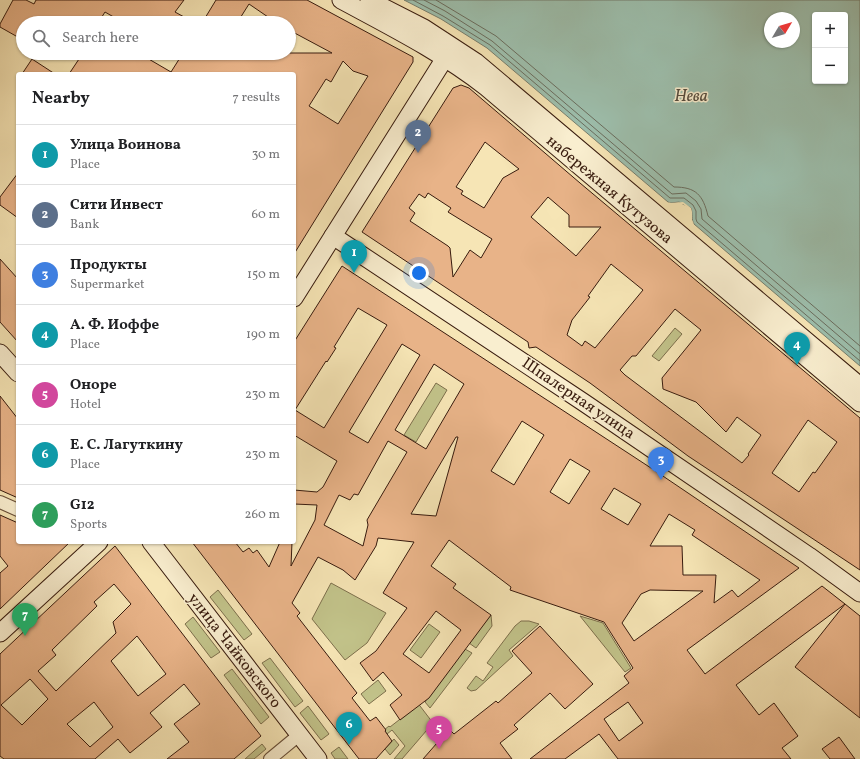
<!DOCTYPE html>
<meta charset="utf-8">
<style>
:root{--surface:#fff;--page:#f6f6f6;--text:#202124;--muted:#757577;--line:#e0e0e0;--accent:#8f2418}
body{margin:0;font-family:Vollkorn,serif;background:var(--page);color:var(--text)}
.controls{position:absolute;right:12px;top:12px;display:grid;overflow:hidden;border-radius:4px;box-shadow:0 1px 3px #0004}
.controls button{width:36px;height:36px;display:grid;place-items:center;padding:0;border:0;border-bottom:1px solid var(--line);background:var(--surface);color:var(--text);font:20px sans-serif}
.compass{position:absolute;left:764px;top:12px;width:36px;height:36px;border-radius:50%;background:var(--surface);box-shadow:0 1px 3px #0004;rotate:52deg}
.you{position:absolute;left:419px;top:273px;width:14px;height:14px;margin:-10px;border:3px solid #fff;border-radius:50%;background:#1a73e8;box-shadow:0 0 0 6px #1a73e833}
.badge{display:grid;place-items:center;width:26px;height:26px;border-radius:50%;background:var(--accent);color:#fff;font-size:13px;font-weight:700}
.pin{position:absolute;translate:-50% -33px;filter:drop-shadow(0 1px 2px #0008)}
.pin::after{content:'';position:absolute;top:21px;width:14px;height:12px;background:inherit;clip-path:polygon(0 0,100% 0,50% 100%)}
.list{margin:0;padding:0;list-style:none}
h2{display:flex;justify-content:space-between;align-items:center;height:52px;margin:0;padding:0 16px;font-size:17px}
h2 small{font-size:13px;font-weight:400;color:var(--muted)}
.list li{display:grid;grid-template-columns:26px 1fr auto;gap:12px;align-items:center;box-sizing:border-box;height:60px;padding:0 16px;border-top:1px solid var(--line)}
.list b{display:block;font-size:15px;white-space:nowrap}
.list p{margin:0;font-size:13px;white-space:nowrap;color:var(--muted)}
.list em{font-size:13px;font-style:normal;color:var(--muted)}
.icon{flex:none;width:22px;height:22px;fill:none;stroke:currentColor;stroke-width:2;stroke-linecap:round;stroke-linejoin:round}
.map{position:relative;flex:none;width:860px;height:759px;overflow:hidden}
.search{position:absolute;background:var(--surface);box-shadow:0 1px 3px #0004;left:16px;top:16px;width:280px;height:44px;display:flex;align-items:center;gap:10px;box-sizing:border-box;padding:0 14px;border-radius:22px;color:var(--muted);font-size:15px}
.panel{position:absolute;background:var(--surface);box-shadow:0 1px 3px #0004;left:16px;top:72px;width:280px;height:472px;border-radius:4px}
.map>svg:first-child{display:block}
</style>
<div class="map">
<svg width="860" height="759" viewBox="0 0 860 759">
<rect width="100%" height="100%" fill="#f6e5b5"/>
<filter id="stains"><feTurbulence type="fractalNoise" baseFrequency=".005" numOctaves="4"/><feColorMatrix values="0 0 0 0 .2 0 0 0 0 .09 0 0 0 0 .02 0 0 0 .5 -.17"/></filter>
<radialGradient id="worn" r=".72"><stop offset=".6" stop-color="#630" stop-opacity="0"/><stop offset="1" stop-color="#630" stop-opacity=".3"/></radialGradient>
<g fill="#c2c38a" stroke="#7d6f4c">
<path d="M675,328L682,334L659,361L652,356Z"/>
<path d="M436,383L447,390L416,442L404,435Z"/>
<path d="M331,583L386,613L367,643L345,660L312,619Z"/>
<path d="M218,590L252,634L244,640L210,597Z"/>
<path d="M491,615L492,626L476,648L469,643Z"/>
<path d="M580,616L603,623L631,668L625,672Z"/>
<path d="M193,617L220,652L211,658L185,624Z"/>
<path d="M521,621H529L539,624L509,650L513,656L476,690L471,691L467,688L476,676L483,681L493,667L487,663L515,626Z"/>
<path d="M429,624L440,632L421,658L410,650Z"/>
<path d="M465,649L472,653L430,708L425,702Z"/>
<path d="M270,658L303,701L295,707L262,663Z"/>
<path d="M232,669L269,717L261,724L224,675Z"/>
<path d="M378,680L386,691L369,704L361,694Z"/>
<path d="M417,702L433,723L402,759H394L405,746L392,730L387,734L384,730L389,726L390,727L413,709Z"/>
<path d="M308,706L329,734L321,740L300,713Z"/>
<path d="M394,739L399,745L390,755L385,749Z"/>
<path d="M262,744L266,749L254,759H245Z"/>
<path d="M339,747L348,759H335L331,753Z"/>
</g>
<path fill="#9dbfad" stroke="#757d6d" fill-rule="evenodd" d="M404,0H860V366L694,224C691,219 693,214 691,208L679,202L671,203L668,202L487,48L441,19ZM815,15H845V81H815ZM770,18H794V42H770Z"/>
<path fill="#f6e5b5" d="M668,202L671,203L683,202L691,208L692,212V220L694,224L690,221L689,209L683,204L671,205Z"/>
<g fill="none" stroke-linecap="round" stroke-linejoin="round">
<g stroke="#6a6d5e" stroke-width="1">
<path d="M413,0L443,16L490,45L670,198H684L693,205L696,211V219L697,222L860,361"/>
<path d="M424,0L445,11L492,41L672,194L686,193L696,201L701,209L702,219L860,354"/>
<path d="M436,0L496,36L674,187C696,187 703,195 708,216L860,346"/>
</g>
</g>
<g fill="#e8b388" stroke="#381b0e" fill-rule="evenodd">
<path d="M13,0H26L34,4L36,0H184L175,12L195,23H124L105,12L98,23H23V40L0,27V24Z"/>
<path d="M216,0H307L413,57V62L294,254V74H69L83,53H150L147,58L171,72L183,53H332L289,30V23H264L268,17L249,4L237,23H202ZM343,61L353,71L368,76L338,124L309,106L326,79L331,82Z"/>
<path d="M32,59L55,74H22Z"/>
<path d="M461,85L469,88L580,183L860,418V570L688,456L590,383L536,347L529,348L528,342L362,232L453,88ZM485,142L519,169L503,178L484,208L461,194L463,191L456,187ZM428,193L451,208L448,212L492,239L481,258L470,250L453,277L450,248L448,246L410,221L415,213L409,208L419,194L425,198ZM548,197L569,215V227H601L576,256L531,217ZM611,264L643,290L595,348L585,341L582,346L567,335L572,320L590,297L588,296ZM675,309L701,330L662,378L663,389L696,402L726,432L737,417L761,435L748,454L749,455L742,463L625,375L620,370L632,356H636ZM808,420L837,442L815,473L813,472L799,492L772,473Z"/>
<path d="M18,173V218L0,205V197Z"/>
<path d="M0,259L18,279V342L0,322Z"/>
<path d="M342,266L654,470L799,568L687,650L705,674L822,586L845,604L736,685L759,715L774,703L798,736L782,748L791,759H618L599,734L565,759H530L629,683L624,676L633,668L604,622L510,590L511,587L449,540L431,566L456,584L453,588L491,615L429,698L400,720L390,705L402,695L383,672L373,681L360,663L376,651L407,608L383,593L414,542L378,538L376,546L355,580L343,570L318,557L292,603L300,613L297,616L357,693L352,698L370,721L376,717L386,730L385,731L392,741L376,759H359L192,542H235L243,552L249,548L253,553L257,550L269,567L280,542H292L291,566L315,520L317,505L294,504V490L317,492L323,487L337,461L294,435V342ZM358,308L387,325L324,428L295,410L326,361L327,362L336,348L334,347ZM402,344L420,355L368,443L349,432ZM434,364L464,384L426,449L395,430ZM522,421L544,435L514,485L491,471ZM456,437H458L436,516L411,514ZM388,441L407,452L367,520L368,525L363,546L324,525L339,495L350,500L354,494L358,495ZM570,459L590,471L569,504L550,492ZM614,488L641,504L628,525L601,509ZM669,514L695,530L692,535L760,580L738,597L732,590L714,603L716,575H683L682,546H650ZM650,590L703,591L634,641L622,623L641,594ZM436,611L461,630L429,673L403,654ZM628,702L643,723L619,741L604,719Z"/>
<path d="M0,396L18,419V498L0,490Z"/>
<path d="M0,515L18,523V542H70L0,609V573L8,566L0,556Z"/>
<path d="M115,546L261,736L234,759H167L189,742L174,724L200,704L184,684L150,713L162,727L130,753L118,739L95,759H4L0,756V654ZM114,584L131,604L113,622L116,633L56,691L38,671L56,655L52,650L97,606L94,602ZM137,636L166,674L138,696L111,661ZM30,679L48,699L22,725L1,705ZM94,702L113,727L90,747L67,724Z"/>
<path d="M845,604L860,616V718L795,667Z"/>
<path d="M540,626L593,684L565,709L550,693L514,725L518,729L500,743L512,759H423L444,735L450,730L454,734L496,701L498,703L532,673L512,651Z"/>
<path d="M839,737L855,759H830L822,749Z"/>
</g>
<g fill="none" stroke-linecap="round" stroke-linejoin="round">
<defs>
<g id="street">
<path d="M0,502L18,510"/>
<path d="M270,759L299,735"/>
</g>
<g id="secondary">
<path d="M341,0C391,27 441,52 486,87L860,403"/>
<path d="M369,0L424,28L476,62L860,386"/>
<path d="M333,236L583,402L809,556L860,593"/>
<path d="M294,298L445,58"/>
<path d="M0,353L18,373"/>
<path d="M151,542L318,759"/>
<path d="M0,633L99,542"/>
</g>
</defs>
<use href="#street" stroke="#684e38" stroke-width="14"/>
<use href="#secondary" stroke="#381b0e" stroke-width="19"/>
<use href="#street" stroke="#f9eecf" stroke-width="12"/>
<use href="#secondary" stroke="#f9eecf" stroke-width="17"/>
</g>
<g text-anchor="middle" dominant-baseline="central" stroke-width="3" stroke-linejoin="round" paint-order="stroke">
<g font-size="16" fill="#381b0e" stroke="#f9eecf">
<text transform="translate(609 190) rotate(40)">набережная Кутузова</text>
<text transform="translate(578 399) rotate(34)">Шпалерная улица</text>
<text transform="translate(234 651) rotate(52)">улица Чайковского</text>
</g>
<g font-size="17" font-style="italic" fill="#564c3e" stroke="#f9eecf">
<text x="691" y="96">Нева</text>
</g>
</g>
<rect width="100%" height="100%" filter="url(#stains)"/>
<rect width="100%" height="100%" fill="url(#worn)"/>
</svg>
<div class="controls">
<button>+</button>
<button>−</button>
</div>
<svg class="compass" viewBox="-18 -18 36 36"><path d="M0-13l5 13h-10z" fill="#e53935"/><path d="M0 13l5-13h-10z" fill="#757577"/></svg>
<div class="you"></div>
<div class="pin badge" style="left:354px;top:273px;background:#0f9aa8">1</div>
<div class="pin badge" style="left:418px;top:153px;background:#5c6f8a">2</div>
<div class="pin badge" style="left:661px;top:480px;background:#3f7fe0">3</div>
<div class="pin badge" style="left:797px;top:365px;background:#0f9aa8">4</div>
<div class="pin badge" style="left:439px;top:749px;background:#d1479c">5</div>
<div class="pin badge" style="left:349px;top:745px;background:#0f9aa8">6</div>
<div class="pin badge" style="left:25px;top:636px;background:#2e9e5b">7</div>
<div class="search"><svg class="icon" aria-label="search" viewBox="0 0 24 24"><circle cx="10" cy="10" r="6"/><path d="M15 15l6 6"/></svg>Search here</div>
<section class="panel">
<h2>Nearby<small>7 results</small></h2>
<ul class="list">
<li><span class="badge" style="background:#0f9aa8">1</span><div><b>Улица Воинова</b><p>Place</p></div><em>30 m</em></li>
<li><span class="badge" style="background:#5c6f8a">2</span><div><b>Сити Инвест</b><p>Bank</p></div><em>60 m</em></li>
<li><span class="badge" style="background:#3f7fe0">3</span><div><b>Продукты</b><p>Supermarket</p></div><em>150 m</em></li>
<li><span class="badge" style="background:#0f9aa8">4</span><div><b>А. Ф. Иоффе</b><p>Place</p></div><em>190 m</em></li>
<li><span class="badge" style="background:#d1479c">5</span><div><b>Оноре</b><p>Hotel</p></div><em>230 m</em></li>
<li><span class="badge" style="background:#0f9aa8">6</span><div><b>Е. С. Лагуткину</b><p>Place</p></div><em>230 m</em></li>
<li><span class="badge" style="background:#2e9e5b">7</span><div><b>G12</b><p>Sports</p></div><em>260 m</em></li>
</ul>
</section>
</div>
